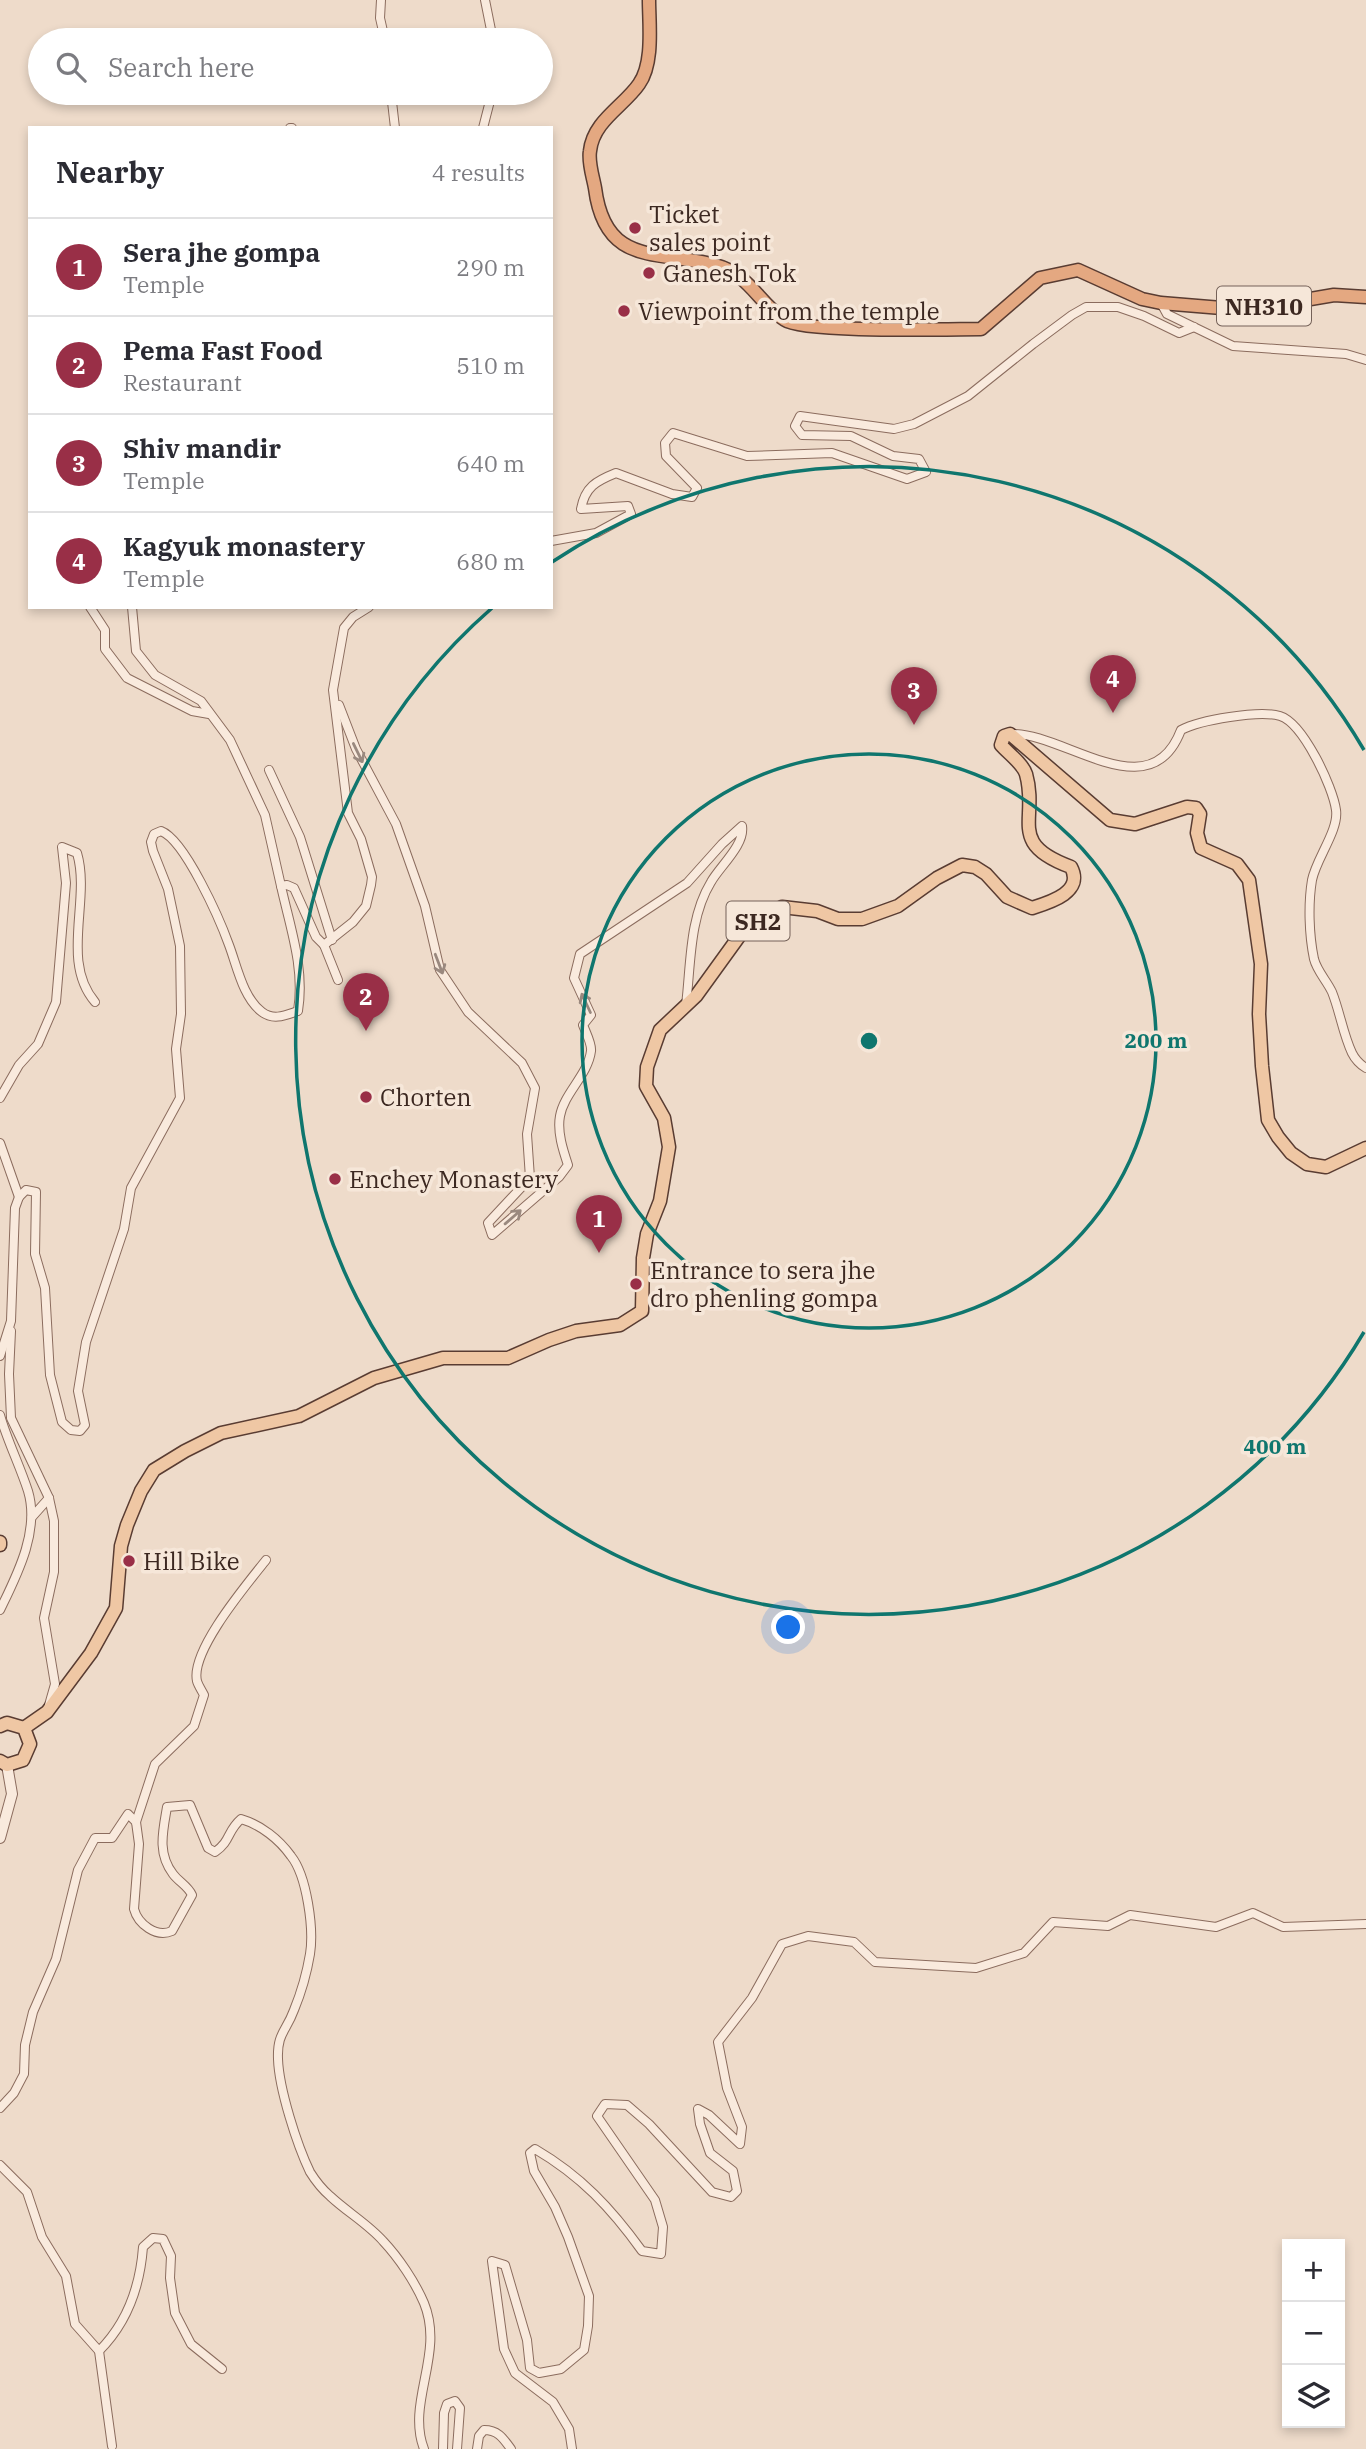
<!DOCTYPE html>
<meta charset="utf-8">
<style>
:root{--surface:#fff;--page:#f2f2f3;--text:#2b2b33;--muted:#7c7c81;--line:#e1e1e2;--accent:#992f47}
body{margin:0;font-family:"IBM Plex Serif",serif;background:var(--page);color:var(--text)}
.controls{position:absolute;right:21px;bottom:21px;display:grid;overflow:hidden;border-radius:0px;box-shadow:0 4px 10px #0003}
.controls button{width:63px;height:63px;display:grid;place-items:center;padding:0;border:0;border-bottom:2px solid var(--line);background:var(--surface);color:var(--text);font:35px sans-serif}
.you{position:absolute;left:789px;top:1628px;width:24px;height:24px;margin:-18px;border:5px solid #fff;border-radius:50%;background:#1a73e8;box-shadow:0 0 0 10px #1a73e833}
.badge{display:grid;place-items:center;width:46px;height:46px;border-radius:50%;background:var(--accent);color:#fff;font-size:23px;font-weight:700}
.pin{position:absolute;translate:-50% -58px;filter:drop-shadow(0 2px 4px #0008)}
.pin::after{content:'';position:absolute;top:37px;width:24px;height:21px;background:inherit;clip-path:polygon(0 0,100% 0,50% 100%)}
.list{margin:0;padding:0;list-style:none}
h2{display:flex;justify-content:space-between;align-items:center;height:91px;margin:0;padding:0 28px;font-size:30px}
h2 small{font-size:23px;font-weight:400;color:var(--muted)}
.list li{display:grid;grid-template-columns:46px 1fr auto;gap:21px;align-items:center;box-sizing:border-box;height:98px;padding:0 28px;border-top:2px solid var(--line)}
.list b{display:block;font-size:26px;white-space:nowrap}
.list p{margin:0;font-size:23px;white-space:nowrap;color:var(--muted)}
.list em{font-size:23px;font-style:normal;color:var(--muted)}
.icon{flex:none;width:38px;height:38px;fill:none;stroke:currentColor;stroke-width:2;stroke-linecap:round;stroke-linejoin:round}
.map{position:relative;flex:none;width:1366px;height:2449px;overflow:hidden}
.search{position:absolute;background:var(--surface);box-shadow:0 4px 10px #0003;left:28px;top:28px;width:525px;height:77px;display:flex;align-items:center;gap:18px;box-sizing:border-box;padding:0 24px;border-radius:38px;color:var(--muted);font-size:26px}
.panel{position:absolute;background:var(--surface);box-shadow:0 4px 10px #0003;left:28px;top:126px;width:525px;height:483px;border-radius:0px}
.map>svg:first-child{display:block}
</style>
<div class="map">
<svg width="1366" height="2449" viewBox="0 0 1366 2449">
<rect width="100%" height="100%" fill="#eedbca"/>
<g fill="none" stroke-linecap="round" stroke-linejoin="round">
<defs>
<g id="minor">
<path d="M381,0L380,18L385,40"/>
<path d="M485,0L493,40"/>
<path d="M391,93L395,128"/>
<path d="M290,128H292"/>
<path d="M483,128L492,93"/>
<path d="M1161,303L1167,314L1233,346L1346,354L1366,360"/>
<path d="M551,541L596,533L631,514L628,506L581,509C585,487 596,481 616,473L672,494L692,497L697,488L666,456L665,443L673,433L747,456L832,453L907,479L926,472L919,459L893,456L851,436L802,435L795,426L800,416L894,429L914,424L968,396L1033,344L1072,315L1086,307H1118L1144,316L1179,333L1194,327"/>
<path d="M90,607L105,630V649L127,678L192,711L209,714"/>
<path d="M132,607L136,651L155,675L201,701L230,740L265,815L281,886"/>
<path d="M339,705L356,749L396,824L425,906L440,970L468,1012L522,1063L535,1088L527,1134L530,1178L488,1223L492,1235L559,1177L568,1165C563,1150 557,1132 560,1116C564,1093 588,1075 591,1051C592,1044 586,1033 583,1025L591,1015L574,978L580,954L687,883L722,844L742,826C745,845 720,866 711,882C689,918 691,964 686,1005"/>
<path d="M1010,734C1063,731 1150,812 1181,730C1200,720 1259,710 1280,716C1303,723 1333,787 1336,810C1339,830 1316,859 1312,880C1308,904 1309,935 1314,959C1317,971 1327,981 1332,992C1340,1012 1343,1034 1352,1053C1355,1059 1361,1065 1366,1068"/>
<path d="M269,770L300,837L332,940"/>
<path d="M324,945L338,980"/>
<path d="M0,1098L19,1065L38,1044L56,1002L66,883L62,847L77,853C91,900 60,961 95,1002"/>
<path d="M0,1143L19,1197"/>
<path d="M11,1331L9,1374L11,1418L49,1498L54,1521V1572L44,1618L55,1684L49,1705"/>
<path d="M0,1356L11,1321L15,1208L19,1197L26,1190L36,1192L35,1254L45,1288L50,1375L62,1422L71,1430L80,1431L85,1425L78,1391L86,1342L124,1229L131,1188L180,1098L176,1049L181,1014L180,946L168,889L153,851L151,842L154,834L161,831C185,840 220,920 229,945C237,966 243,998 262,1012C274,1021 286,1015 298,1011C305,968 290,927 281,886L287,885L294,888L316,937L324,945L353,922L366,906L371,885L372,877L361,839L348,813L333,690L344,628L353,617L369,607"/>
<path d="M0,1415C7,1440 20,1466 28,1491C40,1531 17,1575 0,1610"/>
<path d="M32,1517L49,1498"/>
<path d="M136,1822L155,1764L194,1726L204,1695C202,1691 198,1685 197,1681C190,1651 248,1583 266,1560"/>
<path d="M0,2108L14,2093L24,2074L25,2045L33,2012L56,1959L78,1870L95,1838H112L128,1814L136,1822L139,1844L134,1909C138,1924 156,1938 172,1931L192,1895C188,1886 179,1882 173,1874C157,1853 163,1831 167,1807L190,1805L208,1848L215,1852C231,1841 227,1831 241,1819C261,1825 279,1839 291,1856C307,1876 314,1929 310,1954C307,1972 301,1993 294,2010C286,2032 277,2033 278,2059C279,2089 297,2145 310,2172C315,2180 323,2190 330,2196C347,2212 368,2224 383,2241C399,2258 415,2282 424,2303C445,2354 406,2402 424,2449"/>
<path d="M0,2165L27,2192L42,2237L66,2276L75,2324L99,2351L112,2446"/>
<path d="M99,2351C128,2322 140,2287 143,2247L153,2238L163,2239L171,2256L170,2278L175,2313L191,2344L222,2369"/>
<path d="M443,2449L444,2413L447,2404L455,2401L460,2408L457,2449"/>
<path d="M477,2449L479,2436L484,2430C498,2430 503,2438 511,2449"/>
<path d="M572,2449L569,2429L553,2402L515,2373L504,2349L492,2261L505,2265L527,2340L530,2368L539,2373L561,2369L584,2350L588,2326L589,2296L568,2237L555,2207L534,2171L530,2153L535,2149C581,2176 611,2208 642,2251L661,2254L663,2227L655,2200L597,2116L605,2104L627,2105L649,2124L712,2192L731,2197L737,2191L733,2171L710,2153L700,2124L698,2109L709,2115L740,2144L742,2127L727,2088L718,2042L752,1998L782,1944L808,1936L854,1942L875,1962L976,1968L1024,1953L1053,1922L1108,1926L1130,1915L1216,1927L1253,1913L1283,1927L1366,1924"/>
</g>
<path id="tertiary" d="M0,1838L12,1794L7,1765"/>
<g id="primary">
<path d="M0,1542V1545"/>
<path d="M0,1726L7,1723L24,1728L30,1744L23,1760L7,1765L0,1761"/>
<path d="M24,1728L47,1712L91,1653L116,1608L121,1546L127,1525L141,1491L154,1470L185,1451L221,1433L299,1416L374,1378L443,1358H508L549,1340L576,1331L620,1325L642,1311L643,1258L647,1234L660,1201L669,1147L664,1118L646,1086L647,1067L660,1030L696,996L743,931L782,907L817,911L838,919H862L898,906L937,878L962,865L975,867L986,874L1007,897L1032,908C1051,902 1084,892 1071,867C1006,843 1039,820 1026,774C1023,764 1008,753 1001,745L1004,736L1010,734L1110,820L1135,824L1187,807L1196,808L1200,814L1197,833L1201,848L1237,864L1249,880L1261,964L1259,1014L1262,1066L1268,1120L1278,1137L1291,1153L1307,1164L1326,1167L1366,1148"/>
</g>
<path id="trunk" d="M649,0C649,24 654,63 639,84C624,106 593,121 590,151C588,162 593,177 595,188C605,267 658,250 715,265C750,274 758,303 785,320C803,333 949,329 981,329L1040,278L1078,270L1142,299L1161,303L1246,310L1334,295L1366,297"/>
</defs>
<use href="#minor" stroke="#8b6c5e" stroke-width="10"/>
<use href="#tertiary" stroke="#8b6c5e" stroke-width="12"/>
<use href="#primary" stroke="#593c32" stroke-width="15"/>
<use href="#trunk" stroke="#593c32" stroke-width="15"/>
<use href="#minor" stroke="#f9eadd" stroke-width="8"/>
<use href="#tertiary" stroke="#f9eadd" stroke-width="10"/>
<use href="#primary" stroke="#efc7a4" stroke-width="12"/>
<use href="#trunk" stroke="#e4a881" stroke-width="12"/>
</g>
<defs><path id="oneway-shaft" d="M-6 0H5M1.5-3L5.5 0L1.5 3" fill="none" stroke-width="1.6" stroke-linecap="round" stroke-linejoin="round" transform="scale(1.75)"/></defs>
<g stroke="#9a897f">
<use href="#oneway-shaft" transform="translate(358 753) rotate(64)"/>
<use href="#oneway-shaft" transform="translate(439 964) rotate(69)"/>
<use href="#oneway-shaft" transform="translate(586 1003) rotate(-115)"/>
<use href="#oneway-shaft" transform="translate(513 1217) rotate(-41)"/>
</g>
<g fill="none" stroke="#0f766e" stroke-width="3.5">
<circle cx="869" cy="1041" r="287"/>
<path d="M1364 1332A574 574 0 1 1 492 608M552 562A574 574 0 0 1 1364 750"/>
</g>
<g fill="#992f47" stroke="#f6e7d9" stroke-width="2.5">
<circle cx="635" cy="228" r="7"/>
<circle cx="649" cy="273" r="7"/>
<circle cx="624" cy="311" r="7"/>
<circle cx="366" cy="1097" r="7"/>
<circle cx="335" cy="1179" r="7"/>
<circle cx="636" cy="1284" r="7"/>
<circle cx="129" cy="1561" r="7"/>
</g>
<g text-anchor="middle" dominant-baseline="central" stroke-width="7" stroke-linejoin="round" paint-order="stroke">
<g fill="#f6e7d9" stroke="#746158" stroke-width="2">
<rect x="1217" y="286.5" width="94" height="39" rx="5"/>
<rect x="726.5" y="901.5" width="63" height="39" rx="5"/>
</g>
<g font-size="23" font-weight="bold" fill="#3c2821">
<text x="1264" y="306">NH310</text>
<text x="758" y="921">SH2</text>
</g>
<g font-size="24" fill="#3c2821" stroke="#f6e7d9" text-anchor="start">
<text x="649" y="214">Ticket<tspan x="649" dy="28">sales point</tspan></text>
<text x="663" y="273">Ganesh Tok</text>
<text x="638" y="311">Viewpoint from the temple</text>
<text x="380" y="1097">Chorten</text>
<text x="349" y="1179">Enchey Monastery</text>
<text x="650" y="1270">Entrance to sera jhe<tspan x="650" dy="28">dro phenling gompa</tspan></text>
<text x="143" y="1561">Hill Bike</text>
</g>
</g>
<circle cx="869" cy="1041" r="10" fill="#0f766e" stroke="#f6e7d9" stroke-width="3.5"/>
<g font-size="21" text-anchor="middle" font-weight="bold" fill="#0f766e" stroke="#f6e7d9" stroke-width="7" stroke-linejoin="round" paint-order="stroke">
<text x="1156" y="1048">200 m</text>
<text x="1275" y="1454">400 m</text>
</g>
</svg>
<div class="controls">
<button>+</button>
<button>−</button>
<button><svg class="icon" aria-label="layers" viewBox="0 0 24 24"><path d="M12 4l9 5-9 5-9-5zM3 14l9 5 9-5"/></svg></button>
</div>
<div class="you"></div>
<div class="pin badge" style="left:599px;top:1253px">1</div>
<div class="pin badge" style="left:366px;top:1031px">2</div>
<div class="pin badge" style="left:914px;top:725px">3</div>
<div class="pin badge" style="left:1113px;top:713px">4</div>
<div class="search"><svg class="icon" aria-label="search" viewBox="0 0 24 24"><circle cx="10" cy="10" r="6"/><path d="M15 15l6 6"/></svg>Search here</div>
<section class="panel">
<h2>Nearby<small>4 results</small></h2>
<ul class="list">
<li><span class="badge">1</span><div><b>Sera jhe gompa</b><p>Temple</p></div><em>290 m</em></li>
<li><span class="badge">2</span><div><b>Pema Fast Food</b><p>Restaurant</p></div><em>510 m</em></li>
<li><span class="badge">3</span><div><b>Shiv mandir</b><p>Temple</p></div><em>640 m</em></li>
<li><span class="badge">4</span><div><b>Kagyuk monastery</b><p>Temple</p></div><em>680 m</em></li>
</ul>
</section>
</div>
